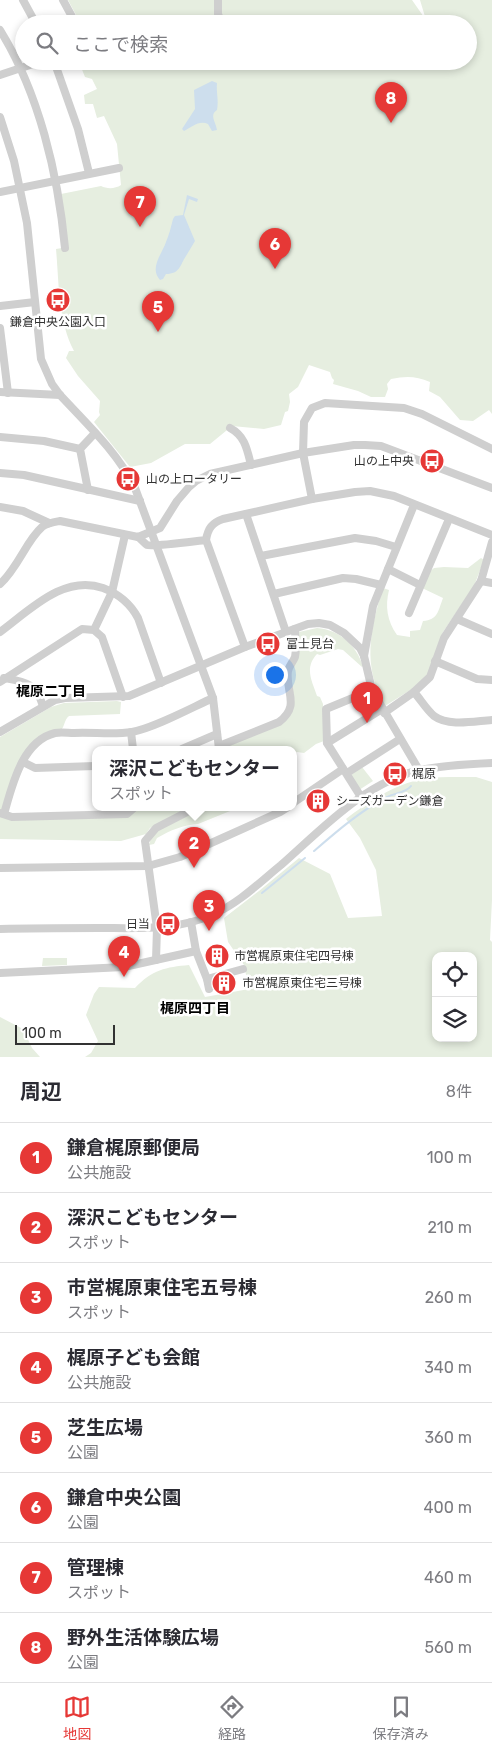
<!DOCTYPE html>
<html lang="ja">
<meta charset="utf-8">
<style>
:root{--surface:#fff;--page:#f2f2f3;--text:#2b2b33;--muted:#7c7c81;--line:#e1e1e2;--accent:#e63836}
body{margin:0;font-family:Rubik,"Noto Sans JP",sans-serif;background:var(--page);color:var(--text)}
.controls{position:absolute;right:15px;bottom:15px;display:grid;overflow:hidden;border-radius:10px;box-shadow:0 2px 8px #0003}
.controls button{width:45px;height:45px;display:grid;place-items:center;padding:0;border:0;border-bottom:1px solid var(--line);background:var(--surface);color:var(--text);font:25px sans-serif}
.scale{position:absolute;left:15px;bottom:12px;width:100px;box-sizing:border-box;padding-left:5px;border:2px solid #323232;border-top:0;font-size:14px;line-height:18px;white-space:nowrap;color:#323232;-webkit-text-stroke:4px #fff;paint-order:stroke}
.you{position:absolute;left:274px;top:674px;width:18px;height:18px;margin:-12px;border:4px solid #fff;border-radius:50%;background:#1a73e8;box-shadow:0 0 0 8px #1a73e833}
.badge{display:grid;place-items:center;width:32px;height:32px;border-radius:50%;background:var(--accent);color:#fff;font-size:16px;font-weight:700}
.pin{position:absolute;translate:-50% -41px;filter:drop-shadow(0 1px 2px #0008)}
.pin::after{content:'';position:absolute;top:26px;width:18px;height:15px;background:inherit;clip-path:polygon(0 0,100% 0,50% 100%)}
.popup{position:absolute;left:92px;top:746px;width:205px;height:65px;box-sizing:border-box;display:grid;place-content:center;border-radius:10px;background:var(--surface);filter:drop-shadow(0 1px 4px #0005);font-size:16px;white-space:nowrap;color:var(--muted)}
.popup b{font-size:19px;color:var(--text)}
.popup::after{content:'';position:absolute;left:50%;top:100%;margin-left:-10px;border:10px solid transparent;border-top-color:var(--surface)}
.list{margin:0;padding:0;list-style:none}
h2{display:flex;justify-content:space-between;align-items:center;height:65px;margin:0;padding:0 20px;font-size:21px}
h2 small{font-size:16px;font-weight:400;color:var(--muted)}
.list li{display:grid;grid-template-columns:32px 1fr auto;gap:15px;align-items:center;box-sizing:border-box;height:70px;padding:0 20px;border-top:1px solid var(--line)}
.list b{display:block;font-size:19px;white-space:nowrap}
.list p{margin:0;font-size:16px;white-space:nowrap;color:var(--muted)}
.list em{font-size:16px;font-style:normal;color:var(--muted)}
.icon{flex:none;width:28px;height:28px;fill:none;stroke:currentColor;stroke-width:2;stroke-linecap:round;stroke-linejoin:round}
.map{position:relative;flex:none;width:492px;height:1057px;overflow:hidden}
.search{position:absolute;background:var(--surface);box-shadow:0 2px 8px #0003;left:15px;right:15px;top:15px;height:55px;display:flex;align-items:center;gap:12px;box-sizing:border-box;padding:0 18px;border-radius:28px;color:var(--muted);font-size:19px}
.sheet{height:625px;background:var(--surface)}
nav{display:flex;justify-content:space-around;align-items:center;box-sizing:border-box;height:70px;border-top:1px solid var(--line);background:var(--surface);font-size:14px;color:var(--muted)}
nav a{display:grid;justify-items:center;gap:2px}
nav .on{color:var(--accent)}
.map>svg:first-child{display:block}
</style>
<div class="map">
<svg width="492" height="1057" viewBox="0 0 492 1057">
<rect width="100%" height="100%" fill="#fff"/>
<g fill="#e6eee0" fill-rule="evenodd">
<path d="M68,0H412L426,20L420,0H492V414L489,410L473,421L460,420L440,397L429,391L430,382C416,376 406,376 391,379L387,384L388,389L385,397H371L358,391L333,384L334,380L332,378L330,372L309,365L298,387L289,394L290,402L288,411L285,412L281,425L264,429L232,426L210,444H185L151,463L130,467L94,422L100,415L99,412L100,401L78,376L66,358L69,351H74C58,321 59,282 56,249L62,248L61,194L101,186C107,189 115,189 121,185L117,144L104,116L97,118L93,104H85L84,95L97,89L92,79L85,77L81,67L86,61H468V24H81Z"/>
<path d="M481,558L484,560L474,586L443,632L427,677L420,684L385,706C362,666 370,629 383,588L389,590C385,606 387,621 397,635L410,637V631L420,630L423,621C438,620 438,611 443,598L422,588L427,574L434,568L444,567L468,568Z"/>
<path d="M317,628C340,630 356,645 363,666L362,667L343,650L338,649L320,655L317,654C304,668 312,681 317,696L320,697L323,704L324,741L316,744L304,753L297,752L293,754V749H224L225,747L275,726L293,707L294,697L290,678L299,632Z"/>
<path d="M117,701L121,702L120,714L69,716C64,720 65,726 61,730L35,741L2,809L0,810V737L51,707L64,703Z"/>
<path d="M362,767L373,781L359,790L351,777L352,774Z"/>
<path d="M459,777H476L492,782V900L490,940L492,942V1057H85L91,1053L98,1041L86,1015L94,994L99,987L135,988C152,970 166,967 189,965L205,997L249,989L244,965L228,942L224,918L259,891L299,858L330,874L348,918L382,916L376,870L360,838L346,819C368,802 395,784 423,779C434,777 447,777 459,777ZM436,956H473V1038H436Z"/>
<path d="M138,807H192L150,828L146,834L121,841L0,839V816L104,818Z"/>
<path d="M206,807H240L198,824C183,825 171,830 157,838L154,844L149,845L151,838L156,831Z"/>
<path d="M43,958H67V965L42,966Z"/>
<path d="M0,1017L23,1029L32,1048L40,1057H0Z"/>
</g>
<g fill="#cddeed">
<path d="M212,81L217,83C216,92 219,100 217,110C209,115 216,122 217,130L212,131L208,124C199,120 192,127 184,131L182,129L195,109L194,90Z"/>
<path d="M187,195L198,199L197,202L189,199L184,215L195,241C192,246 189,251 186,256C180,265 180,274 166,274L163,279L160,280C149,268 162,254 166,242C169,235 171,227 173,219L175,216L183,215Z"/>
</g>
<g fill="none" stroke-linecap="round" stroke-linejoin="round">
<g stroke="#cddeed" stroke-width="2">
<path d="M314,851C336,832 360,811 387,797C394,793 406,793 411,786"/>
<path d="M262,893L305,858"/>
</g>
<g stroke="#cfcfcf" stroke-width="8">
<path d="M23,0L36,24"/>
<path d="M63,0L76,24"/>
<path d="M218,0V14L222,24"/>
<path d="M0,30C39,93 58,174 65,248"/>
<path d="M54,61L78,129L89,173"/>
<path d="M0,75L42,61"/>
<path d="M0,117L14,161L27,223L41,359L52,384L60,395C87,424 118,453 135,488L213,698L219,749"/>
<path d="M0,192L119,168"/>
<path d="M0,306L35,302"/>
<path d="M0,328L8,393"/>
<path d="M0,392L60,395"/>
<path d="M230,428C245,436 247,449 251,465"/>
<path d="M0,437L44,441L80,449"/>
<path d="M0,473L24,475L140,501"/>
<path d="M88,490L80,449L95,433"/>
<path d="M312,499L303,453L304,422L312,408L325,403L404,408L422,414L492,449"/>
<path d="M0,507L23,511L49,523"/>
<path d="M246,514L286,632"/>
<path d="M138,537C141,539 144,543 147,545C153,547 196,541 206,540C208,528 212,523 223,519L312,499L355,492L370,491L394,496L492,535"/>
<path d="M206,540L245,647"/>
<path d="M261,556L355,538L376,541L396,547"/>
<path d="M388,569L420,585"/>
<path d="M481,581L492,583"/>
<path d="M0,584C18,568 26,541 42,527C47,523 54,522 60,521L138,537L160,528L177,501L189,487L196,481L210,474L303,453L354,445H365L381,446L397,452L492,488"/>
<path d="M274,594L343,578L356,579L381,585"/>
<path d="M409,613L449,519"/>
<path d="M457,619L492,634"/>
<path d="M94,630L112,592L125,535"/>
<path d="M0,632C30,610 64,574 103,588C119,594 130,603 138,618L161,683"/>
<path d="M364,656L373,606L414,505"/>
<path d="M435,661L477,679L492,680"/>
<path d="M4,678C26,682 36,683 43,706"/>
<path d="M0,682L82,629L94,630L102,637L123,697"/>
<path d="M414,692C421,700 426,709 434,716C449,727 475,721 492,720"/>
<path d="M384,713L414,692L430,677L444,638L481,581L492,542"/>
<path d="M0,732L55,700L65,698L129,696L245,647L308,624L319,623L330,625L344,633L360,648L364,656L372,690L419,770"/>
<path d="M131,732L133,749"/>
<path d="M327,743L382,709"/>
<path d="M219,746L279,722C301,705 285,692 288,671C289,666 293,662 295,657C297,648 295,638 295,629"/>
<path d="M182,749L217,734"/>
<path d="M23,762L35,768L95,766"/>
<path d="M347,773L400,739"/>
<path d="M361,797L327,743L326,709L372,690"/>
<path d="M293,803L343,769"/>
<path d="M0,813L12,817L127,814L135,807"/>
<path d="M4,814C12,786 22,741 55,733C61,732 68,733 74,733C93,732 113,735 132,732C154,728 191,708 213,698"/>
<path d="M0,868L148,866L180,857L280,812L288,807"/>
<path d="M191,922L196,951L207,979L209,989"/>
<path d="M0,929C33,928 66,928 99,928C137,928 178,931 214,914C239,903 260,882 281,865C322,829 365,782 420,770C444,765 468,764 492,763"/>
<path d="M156,960L157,928L145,841L156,828L197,807"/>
<path d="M0,973L124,967L196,951"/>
<path d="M207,979L243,969"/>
</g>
</g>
<defs>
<symbol id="bus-disc" viewBox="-11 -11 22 22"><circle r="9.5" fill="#e63836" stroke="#fff"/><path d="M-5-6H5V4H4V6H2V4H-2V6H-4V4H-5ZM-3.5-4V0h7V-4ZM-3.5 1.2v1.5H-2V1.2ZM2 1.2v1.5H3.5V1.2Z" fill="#fff"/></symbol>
<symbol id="building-disc" viewBox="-11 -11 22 22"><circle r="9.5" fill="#e63836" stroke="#fff"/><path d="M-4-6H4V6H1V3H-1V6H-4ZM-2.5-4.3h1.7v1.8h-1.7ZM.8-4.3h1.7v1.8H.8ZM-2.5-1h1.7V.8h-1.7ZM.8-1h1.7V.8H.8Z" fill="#fff"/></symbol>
</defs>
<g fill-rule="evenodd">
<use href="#bus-disc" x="44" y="286" width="28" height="28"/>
<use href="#bus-disc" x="418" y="447" width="28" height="28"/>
<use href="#bus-disc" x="114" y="465" width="28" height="28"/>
<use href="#bus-disc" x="254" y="630" width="28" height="28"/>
<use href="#bus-disc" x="381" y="760" width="28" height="28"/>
<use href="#building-disc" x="304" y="787" width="28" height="28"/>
<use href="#bus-disc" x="154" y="910" width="28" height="28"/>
<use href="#building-disc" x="203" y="942" width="28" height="28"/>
<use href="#building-disc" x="210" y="969" width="28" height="28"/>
</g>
<g text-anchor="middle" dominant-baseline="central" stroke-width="5" stroke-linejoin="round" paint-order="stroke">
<g font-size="12" fill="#323232" stroke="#fff" text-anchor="start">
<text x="58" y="322" text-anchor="middle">鎌倉中央公園入口</text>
<text x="414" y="461" text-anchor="end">山の上中央</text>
<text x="146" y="479">山の上ロータリー</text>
<text x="286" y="644">富士見台</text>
<text x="412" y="774">梶原</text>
<text x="336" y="801">シーズガーデン鎌倉</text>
<text x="150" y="924" text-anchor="end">日当</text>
<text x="234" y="956">市営梶原東住宅四号棟</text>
<text x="242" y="983">市営梶原東住宅三号棟</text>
</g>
<g font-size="14" font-weight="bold" fill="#000" stroke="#fff">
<text x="51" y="691">梶原二丁目</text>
<text x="195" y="1008">梶原四丁目</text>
</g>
</g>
</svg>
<div class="controls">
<button><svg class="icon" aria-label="locate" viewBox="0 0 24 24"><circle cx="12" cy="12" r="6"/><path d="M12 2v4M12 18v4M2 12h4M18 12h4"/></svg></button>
<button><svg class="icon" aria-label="layers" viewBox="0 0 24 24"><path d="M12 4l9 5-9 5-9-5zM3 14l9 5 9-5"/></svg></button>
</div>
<div class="scale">100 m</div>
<div class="you"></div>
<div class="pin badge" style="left:367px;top:723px">1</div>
<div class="pin badge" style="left:194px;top:868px">2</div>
<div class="popup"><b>深沢こどもセンター</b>スポット</div>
<div class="pin badge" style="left:209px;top:931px">3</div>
<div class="pin badge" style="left:124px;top:977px">4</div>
<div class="pin badge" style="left:158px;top:332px">5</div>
<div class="pin badge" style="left:275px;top:269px">6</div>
<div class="pin badge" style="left:140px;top:227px">7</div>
<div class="pin badge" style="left:391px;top:123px">8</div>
<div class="search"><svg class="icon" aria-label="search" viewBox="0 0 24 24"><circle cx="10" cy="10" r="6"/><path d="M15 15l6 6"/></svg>ここで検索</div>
</div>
<section class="sheet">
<h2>周辺<small>8件</small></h2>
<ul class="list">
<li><span class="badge">1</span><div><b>鎌倉梶原郵便局</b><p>公共施設</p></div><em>100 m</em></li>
<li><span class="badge">2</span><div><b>深沢こどもセンター</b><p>スポット</p></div><em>210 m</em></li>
<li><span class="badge">3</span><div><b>市営梶原東住宅五号棟</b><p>スポット</p></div><em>260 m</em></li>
<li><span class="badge">4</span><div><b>梶原子ども会館</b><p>公共施設</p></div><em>340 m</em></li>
<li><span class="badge">5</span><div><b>芝生広場</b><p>公園</p></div><em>360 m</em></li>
<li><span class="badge">6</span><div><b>鎌倉中央公園</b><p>公園</p></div><em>400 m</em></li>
<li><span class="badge">7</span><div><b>管理棟</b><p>スポット</p></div><em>460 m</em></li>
<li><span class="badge">8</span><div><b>野外生活体験広場</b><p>公園</p></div><em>560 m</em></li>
</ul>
</section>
<nav>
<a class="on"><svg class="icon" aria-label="map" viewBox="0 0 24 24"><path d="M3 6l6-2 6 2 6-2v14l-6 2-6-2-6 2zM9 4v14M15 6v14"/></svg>地図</a>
<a><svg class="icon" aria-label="directions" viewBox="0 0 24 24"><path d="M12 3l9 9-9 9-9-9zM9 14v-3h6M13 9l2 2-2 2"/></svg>経路</a>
<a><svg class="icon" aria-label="saved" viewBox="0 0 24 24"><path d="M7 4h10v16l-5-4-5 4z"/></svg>保存済み</a>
</nav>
